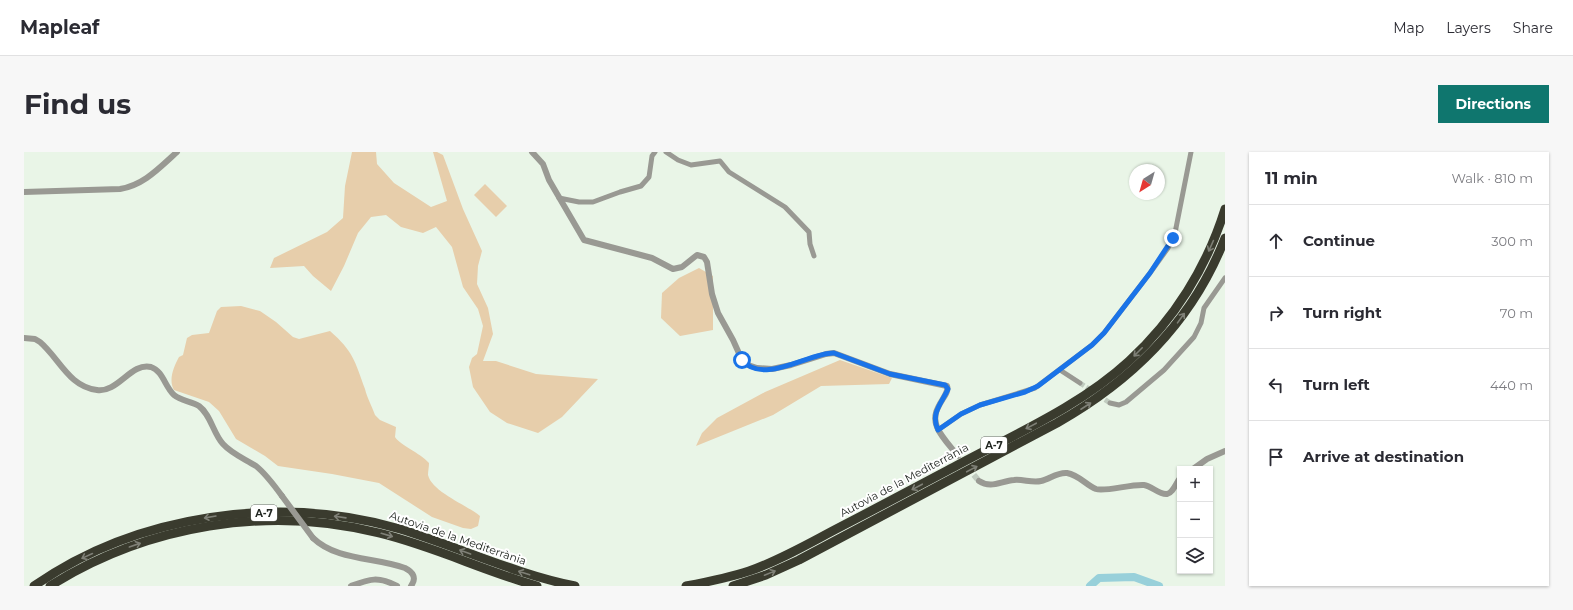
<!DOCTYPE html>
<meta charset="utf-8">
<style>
:root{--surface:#fff;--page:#f7f7f7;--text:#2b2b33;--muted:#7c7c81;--line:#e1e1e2;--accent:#0f766e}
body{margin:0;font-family:Montserrat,sans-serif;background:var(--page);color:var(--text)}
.controls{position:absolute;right:12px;bottom:12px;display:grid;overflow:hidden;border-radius:0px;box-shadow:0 1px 3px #0004}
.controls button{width:36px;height:36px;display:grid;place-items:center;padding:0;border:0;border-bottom:1px solid var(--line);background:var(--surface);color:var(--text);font:20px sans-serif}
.compass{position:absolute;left:1105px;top:12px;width:36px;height:36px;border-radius:50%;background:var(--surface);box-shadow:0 1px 3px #0004;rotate:217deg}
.stop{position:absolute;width:12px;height:12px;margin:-9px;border:3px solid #1a73e8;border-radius:50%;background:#fff}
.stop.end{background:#1a73e8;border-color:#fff;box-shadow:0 1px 4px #0008}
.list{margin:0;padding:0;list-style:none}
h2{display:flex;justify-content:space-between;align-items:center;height:52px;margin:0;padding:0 16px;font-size:17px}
h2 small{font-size:13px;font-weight:400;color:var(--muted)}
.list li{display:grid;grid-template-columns:26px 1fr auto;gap:12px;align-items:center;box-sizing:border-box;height:72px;padding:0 16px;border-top:1px solid var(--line)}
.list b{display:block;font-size:15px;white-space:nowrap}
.list em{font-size:13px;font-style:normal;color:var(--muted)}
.icon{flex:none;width:22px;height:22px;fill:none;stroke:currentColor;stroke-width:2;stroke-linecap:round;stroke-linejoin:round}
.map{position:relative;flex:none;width:1201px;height:434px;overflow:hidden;border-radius:0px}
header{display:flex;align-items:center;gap:24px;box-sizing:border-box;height:56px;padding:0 20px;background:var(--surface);border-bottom:1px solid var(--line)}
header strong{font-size:19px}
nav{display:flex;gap:22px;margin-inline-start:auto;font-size:14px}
.intro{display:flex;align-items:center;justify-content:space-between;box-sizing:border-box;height:96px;padding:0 24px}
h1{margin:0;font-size:28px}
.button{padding:10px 18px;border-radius:0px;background:var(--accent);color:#fff;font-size:14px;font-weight:700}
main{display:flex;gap:24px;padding:0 24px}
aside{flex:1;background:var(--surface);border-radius:0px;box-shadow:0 1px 3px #0004}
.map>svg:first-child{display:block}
</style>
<header>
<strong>Mapleaf</strong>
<nav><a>Map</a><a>Layers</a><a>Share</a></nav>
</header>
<div class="intro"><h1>Find us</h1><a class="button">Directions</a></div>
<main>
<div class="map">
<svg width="1201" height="434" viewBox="0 0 1201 434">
<rect width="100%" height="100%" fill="#e9f5e7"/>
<g fill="#e7ceab">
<path d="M328,0H352L353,12L370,31L407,55L423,49L409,0H413L419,3L439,57L458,99L454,114L453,132L464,156L469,182L459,209H472L512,222L574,227L538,265L514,281L483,271L466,260L449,235L445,215L448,206L453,202L459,174L454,157L439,135L428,95L412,75L399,81L377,75L362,63L347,65L334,81L320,114L307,139L289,124L280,114L246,116L250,106L303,80L319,66L321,34Z"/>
<path d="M461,32L483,54L472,65L450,43Z"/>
<path d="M675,116L689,124V178L656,184L637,166L638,141L655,126Z"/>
<path d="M217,154L236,159L252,170L269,185L275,187L306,179C329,199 331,209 341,237C343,246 348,254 351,263L356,268L372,275L371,285C377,294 395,300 405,311C405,315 404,319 404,323C408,340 443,353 456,364L454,374L447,377L439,376L408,365L355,331L308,322L254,314L241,304L212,287L195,259L185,250L150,238C144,228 150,214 155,205L159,203L163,186L168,183L185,181L193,159L197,155Z"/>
<path d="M816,208L868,226L865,232L797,234L749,263L672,294L678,281L693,266L741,240Z"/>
</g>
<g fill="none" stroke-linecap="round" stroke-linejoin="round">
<path stroke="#98d0da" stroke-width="8" d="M1066,434L1075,426L1110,425L1135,434"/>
<path stroke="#c1ccc0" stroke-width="5" stroke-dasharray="5 2.5" stroke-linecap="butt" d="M1056,231L1086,251"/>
<path stroke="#c1ccc0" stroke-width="6" stroke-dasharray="6 3" stroke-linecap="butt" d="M944,316L955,329"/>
<g stroke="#999993" stroke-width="5">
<path d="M642,0L654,8L667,13L696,9L705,20L761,55L785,80L786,92L790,104"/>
<path d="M535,46L555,50H569L596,40L617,34L625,25L628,4L631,0"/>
<path d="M1036,218L1056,231"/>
<path d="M1086,251L1095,253L1102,250L1140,218L1170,185L1177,171L1180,156L1201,126"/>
<path d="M914,278L937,262L956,253L1011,236L1068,193L1080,181L1126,121L1144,96L1151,81L1167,0"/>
</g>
<g stroke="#999993" stroke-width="6">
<path d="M508,0L519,12L525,28L560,88L628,106L649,117L658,115L673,103L680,105L683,110L688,142L694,161L709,188L718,208L721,212L733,216L748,217L767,213L802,202L810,201L866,222L923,234C927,243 905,256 913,275C917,285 927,295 934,304"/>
<path d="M0,40L96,37C120,33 135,16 153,0"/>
<path d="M0,186L11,187L16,190C35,206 45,235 73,238C94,241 107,210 127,215C139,219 141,235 150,243C157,249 167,249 175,254C187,263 189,281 199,292C208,302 221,307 232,314C242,322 250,333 258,344"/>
<path d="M1169,317L1183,307L1201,299"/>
<path d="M955,329C967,337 977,329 990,328C999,327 1008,331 1017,329C1026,327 1033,320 1043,321C1055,323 1062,333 1072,337C1081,340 1107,332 1120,333C1128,334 1135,343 1143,342C1149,341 1152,331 1156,326"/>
<path d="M289,386C313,409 351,405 381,416C389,420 393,426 387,434"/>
<path d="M327,434C346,427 354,424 373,434"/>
</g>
<g stroke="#3a3b2e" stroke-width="9">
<path d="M10,434C113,362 256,342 376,377C435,395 491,422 551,434"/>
<path d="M26,434C123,373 244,353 355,381C409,394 460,419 513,434"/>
<path d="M662,434C683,430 704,426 725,419C757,408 787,390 818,374C855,355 892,335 930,315C989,283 1055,255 1105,209C1150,168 1183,115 1201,57"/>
<path d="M709,434L742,423L775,408L1033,271C1109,228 1169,169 1201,86"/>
</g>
<path stroke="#999993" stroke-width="6" d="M258,344L289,386"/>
</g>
<defs><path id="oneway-shaft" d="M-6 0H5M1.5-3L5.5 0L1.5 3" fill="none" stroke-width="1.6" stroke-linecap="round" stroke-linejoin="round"/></defs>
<g stroke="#7f8077">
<use href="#oneway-shaft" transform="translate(1187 94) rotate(114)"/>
<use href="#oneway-shaft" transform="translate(1157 166) rotate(-54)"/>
<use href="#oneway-shaft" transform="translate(1114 200) rotate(135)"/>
<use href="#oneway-shaft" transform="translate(1062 254) rotate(-33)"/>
<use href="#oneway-shaft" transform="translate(1007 274) rotate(152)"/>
<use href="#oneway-shaft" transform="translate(948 317) rotate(-28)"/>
<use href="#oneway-shaft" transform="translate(893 335) rotate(152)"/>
<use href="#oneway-shaft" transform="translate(186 365) rotate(170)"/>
<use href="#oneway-shaft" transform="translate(316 365) rotate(-172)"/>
<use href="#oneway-shaft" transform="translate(363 383) rotate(16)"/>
<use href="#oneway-shaft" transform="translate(111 393) rotate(-19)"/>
<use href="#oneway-shaft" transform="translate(441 400) rotate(-160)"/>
<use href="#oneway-shaft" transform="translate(63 404) rotate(155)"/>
<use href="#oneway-shaft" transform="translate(500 421) rotate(-162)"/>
<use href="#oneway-shaft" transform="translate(746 421) rotate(-22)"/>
</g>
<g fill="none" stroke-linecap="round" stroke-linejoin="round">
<path stroke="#1a73e8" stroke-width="5" d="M718,208C739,234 786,200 810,201L866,222L921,233L924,237C918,251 906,261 914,278L937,262L956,253L1001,240L1014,234L1068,193L1080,181L1126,121L1149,86"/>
</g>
<g text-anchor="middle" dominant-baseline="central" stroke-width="4" stroke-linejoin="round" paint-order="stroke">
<g fill="#fff" stroke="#646864" stroke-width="1">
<rect x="957" y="285" width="26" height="16" rx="3"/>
<rect x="227" y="353" width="26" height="16" rx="3"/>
</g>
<g font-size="10" font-weight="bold" fill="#222722">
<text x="970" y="293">A-7</text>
<text x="240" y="361">A-7</text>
</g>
<g font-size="11" fill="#222722" stroke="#fff">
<text transform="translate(880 328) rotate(-28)">Autovia de la Mediterrània</text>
<text transform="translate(434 386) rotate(19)">Autovia de la Mediterrània</text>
</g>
</g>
</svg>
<div class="controls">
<button>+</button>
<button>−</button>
<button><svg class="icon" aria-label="layers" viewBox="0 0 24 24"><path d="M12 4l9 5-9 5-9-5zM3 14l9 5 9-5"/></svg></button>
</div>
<svg class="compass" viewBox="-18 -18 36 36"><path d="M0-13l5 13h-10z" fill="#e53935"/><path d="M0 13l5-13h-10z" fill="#7c7c81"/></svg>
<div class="stop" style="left:718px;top:208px"></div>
<div class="stop end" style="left:1149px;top:86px"></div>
</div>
<aside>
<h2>11 min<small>Walk · 810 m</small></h2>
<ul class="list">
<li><svg class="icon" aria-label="ahead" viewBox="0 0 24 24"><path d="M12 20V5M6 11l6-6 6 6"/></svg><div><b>Continue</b></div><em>300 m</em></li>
<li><svg class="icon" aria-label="right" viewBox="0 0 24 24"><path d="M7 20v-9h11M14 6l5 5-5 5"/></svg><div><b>Turn right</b></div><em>70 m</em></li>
<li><svg class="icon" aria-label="left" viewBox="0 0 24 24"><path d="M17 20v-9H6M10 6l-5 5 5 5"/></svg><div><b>Turn left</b></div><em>440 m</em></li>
<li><svg class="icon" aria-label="arrive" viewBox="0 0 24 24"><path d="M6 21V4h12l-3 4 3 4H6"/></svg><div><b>Arrive at destination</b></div></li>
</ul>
</aside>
</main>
